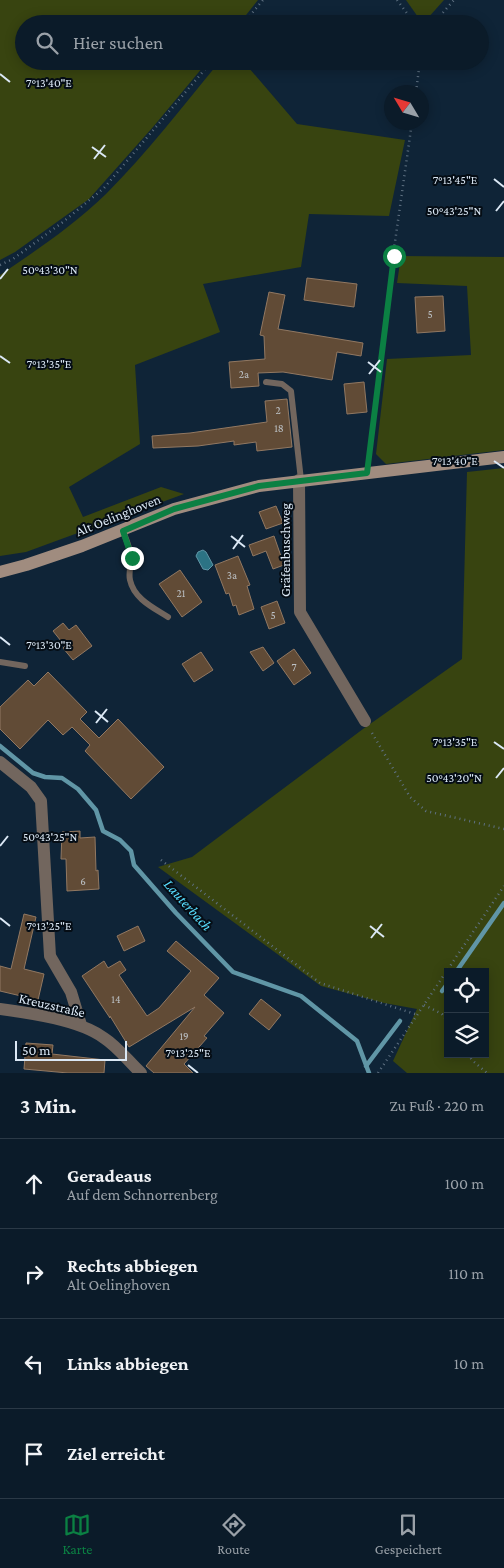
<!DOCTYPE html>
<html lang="de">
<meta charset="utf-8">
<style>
:root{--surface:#0b1b29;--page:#142431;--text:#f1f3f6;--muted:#9aa1a8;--line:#2b3946;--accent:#0b8043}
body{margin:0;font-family:"Crimson Pro",serif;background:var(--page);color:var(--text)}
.controls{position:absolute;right:15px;bottom:15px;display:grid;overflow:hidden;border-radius:0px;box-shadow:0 2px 12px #0003}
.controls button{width:45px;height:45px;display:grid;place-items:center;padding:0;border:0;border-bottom:1px solid var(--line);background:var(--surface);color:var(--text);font:25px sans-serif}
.compass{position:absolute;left:384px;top:85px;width:45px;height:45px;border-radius:50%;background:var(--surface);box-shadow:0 2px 12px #0003;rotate:308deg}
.scale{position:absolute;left:15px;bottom:12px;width:112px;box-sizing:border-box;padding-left:5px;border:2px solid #dbe8f5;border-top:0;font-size:14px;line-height:18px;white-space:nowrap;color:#dbe8f5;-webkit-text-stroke:4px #050d15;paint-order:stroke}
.stop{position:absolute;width:15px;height:15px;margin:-11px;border:4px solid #0b8043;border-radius:50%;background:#fff}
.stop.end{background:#0b8043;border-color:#fff;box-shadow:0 1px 5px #0008}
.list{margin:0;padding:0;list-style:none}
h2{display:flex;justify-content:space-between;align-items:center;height:65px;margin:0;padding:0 20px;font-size:21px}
h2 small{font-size:16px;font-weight:400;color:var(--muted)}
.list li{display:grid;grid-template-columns:32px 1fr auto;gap:15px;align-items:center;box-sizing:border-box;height:90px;padding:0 20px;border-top:1px solid var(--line)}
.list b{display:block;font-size:19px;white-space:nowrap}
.list p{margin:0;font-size:16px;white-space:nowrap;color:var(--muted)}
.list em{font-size:16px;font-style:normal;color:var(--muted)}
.icon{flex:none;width:28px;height:28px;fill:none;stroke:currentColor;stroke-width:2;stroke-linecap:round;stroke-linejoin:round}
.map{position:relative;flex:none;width:504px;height:1073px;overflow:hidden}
.search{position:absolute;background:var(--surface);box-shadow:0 2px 12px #0003;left:15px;right:15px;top:15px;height:55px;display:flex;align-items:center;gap:12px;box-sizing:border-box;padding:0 18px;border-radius:28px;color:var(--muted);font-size:19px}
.sheet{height:425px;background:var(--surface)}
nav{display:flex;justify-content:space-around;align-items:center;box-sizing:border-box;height:70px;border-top:1px solid var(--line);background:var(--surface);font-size:14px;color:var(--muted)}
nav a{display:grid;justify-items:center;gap:2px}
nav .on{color:var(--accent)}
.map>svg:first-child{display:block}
</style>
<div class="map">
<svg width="504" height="1073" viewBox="0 0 504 1073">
<rect width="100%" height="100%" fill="#0f2437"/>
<g fill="#384410" fill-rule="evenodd">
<path d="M0,0H258L239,24H24V61H208L153,127L89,199L15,252L0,260Z"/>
<path d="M406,0H444L427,19L418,17Z"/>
<path d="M220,61H243L297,124L405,140L389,216L309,214L301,267L203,284L220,332L135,365L140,444L69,487L83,517L161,487L184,494L26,552L0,556V275C37,250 74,225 106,194C147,153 183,106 220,61Z"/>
<path d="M401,256L504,257V450L386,464L376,454L387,359L471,355L467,286L397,283Z"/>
<path d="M504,468V1073H407L393,1061L417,1009L384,1003L321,986L158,867L192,857L363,729L462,659L467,472ZM448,972H485V1054H448Z"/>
</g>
<path fill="#2c7384" stroke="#6096a6" d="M203,550L206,552L213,565L208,570L203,569L196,556L198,552Z"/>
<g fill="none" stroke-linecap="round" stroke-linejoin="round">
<g stroke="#6096a6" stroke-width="4.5">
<path d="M0,746L33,773L45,777L62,778L78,789L96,810L103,831L120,840L131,851L134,865L176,913L233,972L301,996L357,1041L369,1073"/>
<path d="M456,972L504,903"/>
<path d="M442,991L448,983"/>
<path d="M366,1066L400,1021"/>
</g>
</g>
<g fill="#614b36" stroke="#917862">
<path d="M307,278L357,284L354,307L304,300Z"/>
<path d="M269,292L285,295L278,329L363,343L361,356L337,352L332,380L283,372L258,373L259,386L231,388L229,362L265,359L264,336L260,335Z"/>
<path d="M443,296L445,331L417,333L415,297Z"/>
<path d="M364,382L367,412L347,414L344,384Z"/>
<path d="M287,399L292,447L257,451L256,442L234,445V441L198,446L153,448L152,436L190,433L267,422L265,401Z"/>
<path d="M276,506L283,523L266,529L259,512Z"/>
<path d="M274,536L284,565L273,569L266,551L253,556L249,545Z"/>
<path d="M238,556L250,585L247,586L254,609L239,615L236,605L233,606L229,593L226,594L215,565Z"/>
<path d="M180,570L202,602L182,617L159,584Z"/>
<path d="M277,601L285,623L269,629L261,607Z"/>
<path d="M63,623L69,630L76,625L92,646L73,660L63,648L65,646L53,631Z"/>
<path d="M263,647L274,663L263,671L250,652Z"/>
<path d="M294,649L311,673L294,685L277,661Z"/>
<path d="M201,652L213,670L194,682L182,664Z"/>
<path d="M48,672L87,712L80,719L99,738L118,719L164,767L131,799L85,751L90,745L72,727L63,735L48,720L20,749L0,729V707L28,680L34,686Z"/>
<path d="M80,831V838L95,837L96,871L98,870L99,889L67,891L66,859H61L62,832Z"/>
<path d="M24,914L36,917L24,969L44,974L38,1000L0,991V966L11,969Z"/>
<path d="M138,926L145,941L124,951L117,936Z"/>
<path d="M176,941L219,978L204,995L224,1013L204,1036L207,1038L184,1064L193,1073H154L146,1066L195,1007L129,1047L110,1016V1018L82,976L104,961L108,968L120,961L126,970L119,975L147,1016L159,1008L191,971L167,951Z"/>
<path d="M261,999L281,1015L269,1030L249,1014Z"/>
<path d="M26,1043L53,1045L52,1054L105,1060L104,1073H68L24,1069Z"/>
</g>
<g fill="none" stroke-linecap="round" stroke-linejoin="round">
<g stroke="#5f7182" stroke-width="2.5" stroke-dasharray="1 4" stroke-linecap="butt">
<path d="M397,0L415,24"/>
<path d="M243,24L263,0"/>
<path d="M433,24L454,0"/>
<path d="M416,92L420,61"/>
<path d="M0,265L13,259L63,222L104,188L212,61"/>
<path d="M369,459L393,256L412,122"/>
<path d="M372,733L410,797L426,811L504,829"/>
<path d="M161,860L320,983L418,1015"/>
<path d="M424,1005L442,1014L448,1023"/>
<path d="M468,1054L472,1060L487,1073"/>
<path d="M378,1073L504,886"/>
</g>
<g stroke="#72665e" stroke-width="6">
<path d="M266,382L282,384L291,391L301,480"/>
<path d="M123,531C126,539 130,548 131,557C132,564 128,572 130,580C134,599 154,608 168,617"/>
<path d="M0,662L25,666"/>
</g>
<g stroke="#72665e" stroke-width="12">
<path d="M299,480L300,612L365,721"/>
<path d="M0,762L31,787L41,801L50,956L71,992L81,1025"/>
<path d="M0,1009C30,1013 80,1020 104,1038C118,1047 129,1062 141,1073"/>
</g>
<path stroke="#a08c7f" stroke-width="12" d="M0,572L26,565L82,546L174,509L259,486L504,457"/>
</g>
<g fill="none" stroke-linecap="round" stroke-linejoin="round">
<path stroke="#0b8043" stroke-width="6" d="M132,558L123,531L174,509L259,486L367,473L394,256"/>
</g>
<path fill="none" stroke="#dbe8f5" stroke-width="2" d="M0,74L10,82M92,147L106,157M94,159L105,145M494,179L504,187M496,211L504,201M0,279L8,269M0,356L10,363M368,362L381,372M369,374L380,360M494,461L504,468M231,536L245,547M233,549L243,535M0,637L10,645M95,711L108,722M96,723L107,709M494,742L504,749M496,778L504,768M0,846L8,836M0,918L10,926M370,926L384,937M371,938L382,924M188,1065L198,1073"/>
<g text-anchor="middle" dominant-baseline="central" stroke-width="4" stroke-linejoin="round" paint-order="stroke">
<g font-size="11" fill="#bcc1c5">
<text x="430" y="314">5</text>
<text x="244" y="374">2a</text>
<text x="278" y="410">2</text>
<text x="279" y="428">18</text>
<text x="232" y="575">3a</text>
<text x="181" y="593">21</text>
<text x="273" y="615">5</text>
<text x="294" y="667">7</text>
<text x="83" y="881">6</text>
<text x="116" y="999">14</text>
<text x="184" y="1036">19</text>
</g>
<g font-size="14" fill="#dbe8f5" stroke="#050d15">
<text transform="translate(118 515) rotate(-22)">Alt Oelinghoven</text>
<text transform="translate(285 550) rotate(-90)">Gräfenbuschweg</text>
<text transform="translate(52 1005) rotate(13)">Kreuzstraße</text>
</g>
<g font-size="15" font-style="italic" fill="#57dcfd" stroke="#050d15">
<text transform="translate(188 905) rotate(48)">Lauterbach</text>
</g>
</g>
<g font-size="12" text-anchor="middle" fill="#dbe8f5" stroke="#050d15" stroke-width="4" stroke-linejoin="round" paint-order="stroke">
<text x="49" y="87">7°13'40"E</text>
<text x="455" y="184">7°13'45"E</text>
<text x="454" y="215">50°43'25"N</text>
<text x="50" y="274">50°43'30"N</text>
<text x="49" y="368">7°13'35"E</text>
<text x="455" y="465">7°13'40"E</text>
<text x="49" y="649">7°13'30"E</text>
<text x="455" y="746">7°13'35"E</text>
<text x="454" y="782">50°43'20"N</text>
<text x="50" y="841">50°43'25"N</text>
<text x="49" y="930">7°13'25"E</text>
<text x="188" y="1057">7°13'25"E</text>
</g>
</svg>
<div class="controls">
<button><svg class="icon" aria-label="locate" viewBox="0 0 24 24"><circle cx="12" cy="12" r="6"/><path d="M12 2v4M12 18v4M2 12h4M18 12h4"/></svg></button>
<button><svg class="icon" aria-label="layers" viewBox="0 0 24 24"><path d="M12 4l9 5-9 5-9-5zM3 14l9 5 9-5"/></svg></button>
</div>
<svg class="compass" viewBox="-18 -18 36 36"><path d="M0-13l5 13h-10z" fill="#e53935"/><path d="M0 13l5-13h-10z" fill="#9aa1a8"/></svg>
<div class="scale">50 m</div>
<div class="stop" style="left:394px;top:256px"></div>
<div class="stop end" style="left:132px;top:558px"></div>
<div class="search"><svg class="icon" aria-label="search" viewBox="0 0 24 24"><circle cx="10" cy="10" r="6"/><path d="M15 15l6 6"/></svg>Hier suchen</div>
</div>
<section class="sheet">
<h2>3 Min.<small>Zu Fuß · 220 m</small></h2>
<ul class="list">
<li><svg class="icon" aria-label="ahead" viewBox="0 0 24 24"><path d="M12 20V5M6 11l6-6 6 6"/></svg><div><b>Geradeaus</b><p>Auf dem Schnorrenberg</p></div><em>100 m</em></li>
<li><svg class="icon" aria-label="right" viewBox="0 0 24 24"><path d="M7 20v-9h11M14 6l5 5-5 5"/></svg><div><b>Rechts abbiegen</b><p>Alt Oelinghoven</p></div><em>110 m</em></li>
<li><svg class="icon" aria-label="left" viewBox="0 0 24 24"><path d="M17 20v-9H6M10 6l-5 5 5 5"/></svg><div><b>Links abbiegen</b></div><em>10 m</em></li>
<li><svg class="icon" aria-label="arrive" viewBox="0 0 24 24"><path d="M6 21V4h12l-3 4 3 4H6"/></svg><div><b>Ziel erreicht</b></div></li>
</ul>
</section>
<nav>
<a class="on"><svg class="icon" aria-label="map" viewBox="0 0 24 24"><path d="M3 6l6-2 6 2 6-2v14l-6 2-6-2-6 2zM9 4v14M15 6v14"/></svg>Karte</a>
<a><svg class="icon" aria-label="directions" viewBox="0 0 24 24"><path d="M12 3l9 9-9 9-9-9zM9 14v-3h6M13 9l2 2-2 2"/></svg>Route</a>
<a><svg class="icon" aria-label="saved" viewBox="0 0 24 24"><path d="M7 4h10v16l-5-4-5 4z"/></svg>Gespeichert</a>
</nav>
